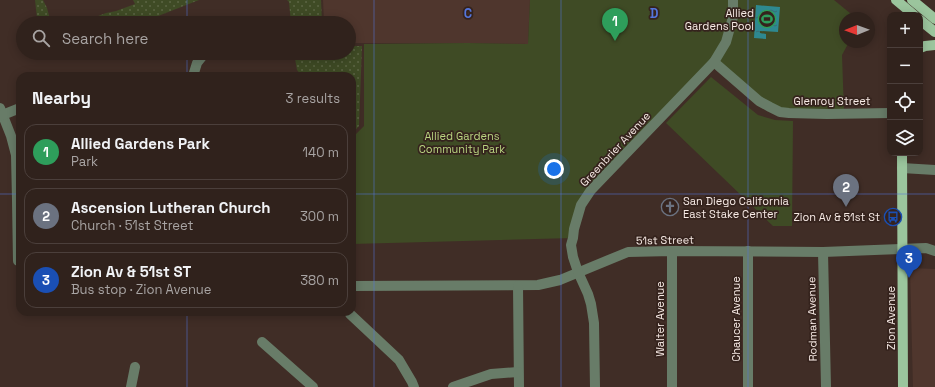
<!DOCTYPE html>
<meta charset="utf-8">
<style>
:root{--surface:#30221c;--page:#382a25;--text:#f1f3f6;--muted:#a8a4a3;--line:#4b3f3b;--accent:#c1a8f3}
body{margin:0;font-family:"Space Grotesk",sans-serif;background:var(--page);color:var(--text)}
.controls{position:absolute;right:12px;top:12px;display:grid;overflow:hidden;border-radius:8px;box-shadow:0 2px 10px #0003}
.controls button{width:36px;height:36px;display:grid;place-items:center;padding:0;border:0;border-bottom:1px solid var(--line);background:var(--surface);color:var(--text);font:20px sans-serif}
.compass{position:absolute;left:839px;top:12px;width:36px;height:36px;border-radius:50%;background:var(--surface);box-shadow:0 2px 10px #0003;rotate:269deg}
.you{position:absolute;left:554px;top:169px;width:14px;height:14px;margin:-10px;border:3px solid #fff;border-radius:50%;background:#1a73e8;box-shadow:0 0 0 6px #1a73e833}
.badge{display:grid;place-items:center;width:26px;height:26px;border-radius:50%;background:var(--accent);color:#fff;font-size:13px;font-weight:700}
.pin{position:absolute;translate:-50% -33px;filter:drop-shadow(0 1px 2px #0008)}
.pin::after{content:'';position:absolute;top:21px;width:14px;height:12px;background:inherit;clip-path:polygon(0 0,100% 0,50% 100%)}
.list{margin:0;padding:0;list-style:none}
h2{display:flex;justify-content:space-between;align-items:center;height:52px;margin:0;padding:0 16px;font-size:17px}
h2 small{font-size:13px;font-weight:400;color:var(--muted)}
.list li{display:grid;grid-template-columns:26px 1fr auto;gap:12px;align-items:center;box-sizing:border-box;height:56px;margin:0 8px 8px;padding:0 8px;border:1px solid var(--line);border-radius:12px}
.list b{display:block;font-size:15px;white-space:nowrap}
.list p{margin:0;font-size:13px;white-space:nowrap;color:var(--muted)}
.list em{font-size:13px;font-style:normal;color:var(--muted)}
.icon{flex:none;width:22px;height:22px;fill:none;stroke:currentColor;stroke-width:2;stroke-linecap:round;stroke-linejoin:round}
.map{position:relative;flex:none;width:935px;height:387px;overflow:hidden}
.search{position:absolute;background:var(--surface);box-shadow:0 2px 10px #0003;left:16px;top:16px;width:340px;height:44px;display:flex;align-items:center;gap:10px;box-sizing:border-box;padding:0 14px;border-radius:22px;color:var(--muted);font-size:15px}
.panel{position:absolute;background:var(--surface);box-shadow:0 2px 10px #0003;left:16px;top:72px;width:340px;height:244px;border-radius:12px}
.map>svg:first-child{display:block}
</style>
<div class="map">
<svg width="935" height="387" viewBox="0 0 935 387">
<defs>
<pattern id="grass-dots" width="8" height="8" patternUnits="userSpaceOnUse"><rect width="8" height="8" fill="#3f4b25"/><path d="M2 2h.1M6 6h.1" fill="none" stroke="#5c6544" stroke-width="1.8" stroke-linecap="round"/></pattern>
<pattern id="water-ripples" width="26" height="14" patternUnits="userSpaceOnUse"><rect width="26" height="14" fill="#2e8990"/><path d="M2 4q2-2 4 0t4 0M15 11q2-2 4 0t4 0" fill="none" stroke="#396e72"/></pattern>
</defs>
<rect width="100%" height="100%" fill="#402d26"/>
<g fill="#4f362d">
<path d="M323,0H530L528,44L468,43H349V23H324Z"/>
<path d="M910,268L935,269V387H913Z"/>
</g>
<g fill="url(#grass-dots)">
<path d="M35,0H43L47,8L50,19L57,23H70H40L37,18Z"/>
<path d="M133,0H199L148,20L122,19L109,23H80L106,13L116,11L135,4Z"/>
<path d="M287,0H321L322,23H291L289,2Z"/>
<path d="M349,46H362L359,126L352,134V76H302L297,70L294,53H349Z"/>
</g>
<g fill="#3f4b25">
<path d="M530,0H834L856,18H845V42H849L842,55L844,112L778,110L714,62L591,190L573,238L352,244V138L364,126V44L468,43L528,44Z"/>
<path d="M711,77L758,115L775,120L793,121L792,226H773L666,123Z"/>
</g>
<path fill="url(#water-ripples)" d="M756,5L780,7L778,32L760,31V33L766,34V39L754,38Z"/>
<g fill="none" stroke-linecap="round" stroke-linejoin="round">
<g stroke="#687c68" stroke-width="10">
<path d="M714,62L759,101L770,107L780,112L789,113L827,114L890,113"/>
<path d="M193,76L197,63L205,53"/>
<path d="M0,108L11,136L16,155L17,200L18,261"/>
<path d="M0,116L20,108"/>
<path d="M902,168L935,170"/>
<path d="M672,251V387"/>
<path d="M748,251V387"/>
<path d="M823,252L826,387"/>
<path d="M352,286L538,285L560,280L628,252L672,251L823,252L926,248L935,251"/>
<path d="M518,286L519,387"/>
<path d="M349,312L350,314L399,360L412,382L414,387"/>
<path d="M262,342L313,387"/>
<path d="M131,387L135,367"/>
<path d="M453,387L491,374L518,372"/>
<path d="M595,387L594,323L591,304L588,294L578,272L573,257L571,245L573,238L574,229L581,205L591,190L714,62L726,42L733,17V0"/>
</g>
<g stroke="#9bc59d" stroke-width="10">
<path d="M896,0L914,15"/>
<path d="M912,0L935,19"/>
<path d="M920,20L935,32"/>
<path d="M920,48L925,46L935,45"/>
<path d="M902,153L903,387"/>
</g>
</g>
<path fill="none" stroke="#5475db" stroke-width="1" stroke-opacity="0.55" d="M187,0V23M374,0V387M561,0V387M748,0V387M187,53V76M0,194H20M352,194H935M187,312V387"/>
<defs>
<symbol id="stadium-ring" viewBox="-11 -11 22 22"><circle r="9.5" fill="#35231d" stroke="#2e9e5b" stroke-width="1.5"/><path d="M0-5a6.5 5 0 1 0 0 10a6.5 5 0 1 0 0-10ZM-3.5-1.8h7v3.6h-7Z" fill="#2e9e5b"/></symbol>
<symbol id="church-ring" viewBox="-11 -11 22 22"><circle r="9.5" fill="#35231d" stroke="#6b7280" stroke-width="1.5"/><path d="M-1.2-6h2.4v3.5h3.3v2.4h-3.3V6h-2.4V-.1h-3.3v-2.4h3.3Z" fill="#6b7280"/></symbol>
<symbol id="bus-ring" viewBox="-11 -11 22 22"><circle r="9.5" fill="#35231d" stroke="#1a4fb4" stroke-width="1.5"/><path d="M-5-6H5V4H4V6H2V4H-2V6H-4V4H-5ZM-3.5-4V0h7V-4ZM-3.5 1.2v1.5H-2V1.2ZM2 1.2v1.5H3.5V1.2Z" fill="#1a4fb4"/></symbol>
</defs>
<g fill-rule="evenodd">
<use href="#stadium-ring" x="757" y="9" width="20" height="20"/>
<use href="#church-ring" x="660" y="197" width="20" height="20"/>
<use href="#bus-ring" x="883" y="207" width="20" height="20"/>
</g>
<g text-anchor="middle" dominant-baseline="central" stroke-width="3.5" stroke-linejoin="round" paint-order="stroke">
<g font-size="11" fill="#f7eae5" stroke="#35231d" text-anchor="end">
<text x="754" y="13">Allied<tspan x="754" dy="13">Gardens Pool</tspan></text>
<text x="683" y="201" text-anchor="start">San Diego California<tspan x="683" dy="13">East Stake Center</tspan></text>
<text x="880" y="217">Zion Av &amp; 51st St</text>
</g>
<g font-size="11" fill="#f7eae5" stroke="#35231d">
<text x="832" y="101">Glenroy Street</text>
<text transform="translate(615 149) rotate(-47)">Greenbrier Avenue</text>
<text transform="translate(665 240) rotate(-1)">51st Street</text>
<text transform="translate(891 318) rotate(-90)">Zion Avenue</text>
<text transform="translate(660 319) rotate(-90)">Walter Avenue</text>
<text transform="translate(736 319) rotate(-90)">Chaucer Avenue</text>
<text transform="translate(812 319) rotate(-91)">Rodman Avenue</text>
</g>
<g font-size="11" fill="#b9d480" stroke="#35231d">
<text x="462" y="136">Allied Gardens<tspan x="462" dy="13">Community Park</tspan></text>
</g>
</g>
<g font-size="13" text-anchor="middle" font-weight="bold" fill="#5475db" stroke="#35231d" stroke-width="3.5" stroke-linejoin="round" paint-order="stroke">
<text x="468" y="18">C</text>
<text x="654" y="18">D</text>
</g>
</svg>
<div class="controls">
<button>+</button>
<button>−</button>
<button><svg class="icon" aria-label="locate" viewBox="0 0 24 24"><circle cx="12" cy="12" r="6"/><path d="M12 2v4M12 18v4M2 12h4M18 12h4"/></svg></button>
<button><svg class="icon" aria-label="layers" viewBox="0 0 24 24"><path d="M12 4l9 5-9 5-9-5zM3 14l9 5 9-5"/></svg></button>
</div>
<svg class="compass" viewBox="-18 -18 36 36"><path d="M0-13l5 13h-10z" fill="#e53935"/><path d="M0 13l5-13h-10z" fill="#a8a4a3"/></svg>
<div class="you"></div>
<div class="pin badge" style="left:615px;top:41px;background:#2e9e5b">1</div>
<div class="pin badge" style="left:846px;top:207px;background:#6b7280">2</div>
<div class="pin badge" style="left:909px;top:278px;background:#1a4fb4">3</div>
<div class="search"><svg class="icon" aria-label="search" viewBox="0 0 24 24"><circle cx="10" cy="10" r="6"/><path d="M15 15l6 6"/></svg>Search here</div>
<section class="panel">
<h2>Nearby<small>3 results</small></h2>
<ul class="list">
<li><span class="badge" style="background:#2e9e5b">1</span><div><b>Allied Gardens Park</b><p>Park</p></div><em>140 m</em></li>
<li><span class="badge" style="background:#6b7280">2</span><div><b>Ascension Lutheran Church</b><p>Church · 51st Street</p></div><em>300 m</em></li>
<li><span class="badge" style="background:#1a4fb4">3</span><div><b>Zion Av &amp; 51st ST</b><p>Bus stop · Zion Avenue</p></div><em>380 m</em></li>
</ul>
</section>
</div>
